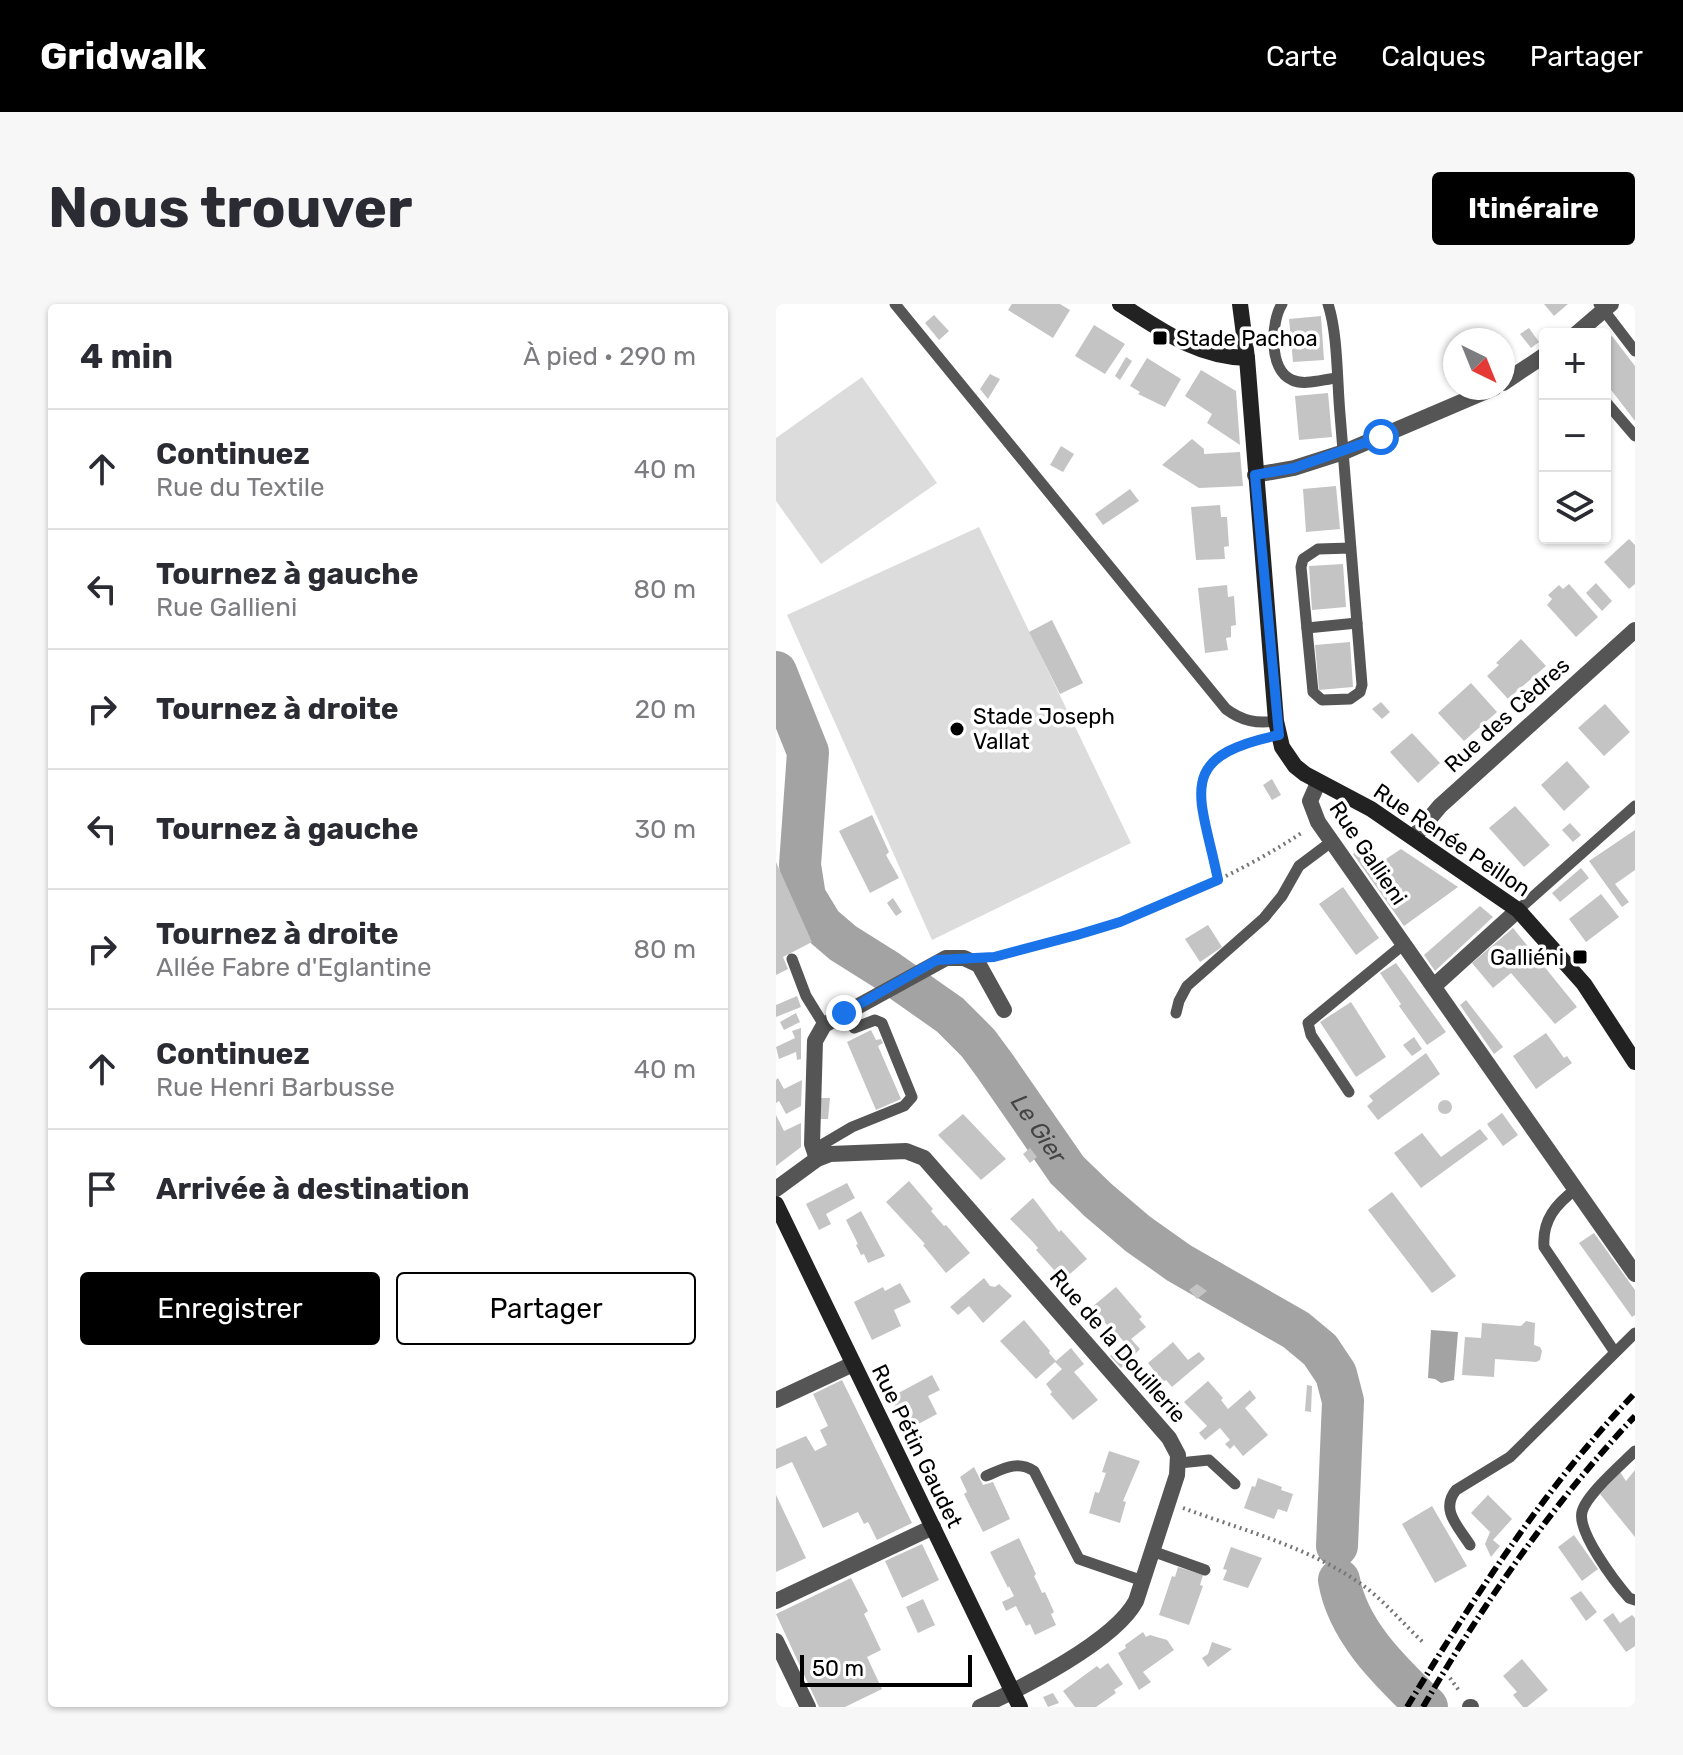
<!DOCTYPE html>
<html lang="fr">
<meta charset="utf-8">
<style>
:root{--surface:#fff;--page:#f7f7f7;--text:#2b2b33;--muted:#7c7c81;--line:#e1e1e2;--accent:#000}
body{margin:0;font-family:Rubik,sans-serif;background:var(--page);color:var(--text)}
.controls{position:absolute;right:24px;top:24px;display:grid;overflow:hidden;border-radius:8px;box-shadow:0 2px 6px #0004}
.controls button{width:72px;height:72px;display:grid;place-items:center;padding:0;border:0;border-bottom:2px solid var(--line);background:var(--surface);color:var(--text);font:40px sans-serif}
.compass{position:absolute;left:667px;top:24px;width:72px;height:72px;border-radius:50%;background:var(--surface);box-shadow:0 2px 6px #0004;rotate:137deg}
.scale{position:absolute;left:24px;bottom:20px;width:172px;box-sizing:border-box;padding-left:8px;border:4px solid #000;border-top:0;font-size:22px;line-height:28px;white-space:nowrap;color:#000;-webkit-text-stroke:6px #fff;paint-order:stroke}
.stop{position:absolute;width:24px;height:24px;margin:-18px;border:6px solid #1a73e8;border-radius:50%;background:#fff}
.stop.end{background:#1a73e8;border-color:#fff;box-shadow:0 2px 8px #0008}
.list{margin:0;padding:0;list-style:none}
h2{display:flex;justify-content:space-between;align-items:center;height:104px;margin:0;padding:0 32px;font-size:34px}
h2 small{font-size:26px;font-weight:400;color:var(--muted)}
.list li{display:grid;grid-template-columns:52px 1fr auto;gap:24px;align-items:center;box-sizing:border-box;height:120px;padding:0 32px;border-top:2px solid var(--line)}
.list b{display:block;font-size:30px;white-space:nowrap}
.list p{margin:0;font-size:26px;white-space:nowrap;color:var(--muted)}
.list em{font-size:26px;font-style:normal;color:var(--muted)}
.actions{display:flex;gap:16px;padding:24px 32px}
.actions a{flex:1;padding:18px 0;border:2px solid var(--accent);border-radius:8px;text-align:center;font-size:28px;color:var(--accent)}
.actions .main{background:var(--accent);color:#fff}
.icon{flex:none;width:44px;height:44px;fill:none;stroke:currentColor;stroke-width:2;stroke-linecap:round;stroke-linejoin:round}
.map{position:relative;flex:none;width:859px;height:1403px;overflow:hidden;border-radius:8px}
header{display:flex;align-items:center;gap:48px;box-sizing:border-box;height:112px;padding:0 40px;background:var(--accent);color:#fff}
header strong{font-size:38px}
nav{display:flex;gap:44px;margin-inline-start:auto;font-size:28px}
.intro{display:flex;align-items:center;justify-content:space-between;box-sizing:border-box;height:192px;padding:0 48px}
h1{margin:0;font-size:56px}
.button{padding:20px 36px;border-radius:8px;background:var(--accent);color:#fff;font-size:28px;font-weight:700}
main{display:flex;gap:48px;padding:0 48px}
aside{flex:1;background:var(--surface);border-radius:8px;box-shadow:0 2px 6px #0004}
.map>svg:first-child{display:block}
</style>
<header>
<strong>Gridwalk</strong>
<nav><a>Carte</a><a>Calques</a><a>Partager</a></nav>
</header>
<div class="intro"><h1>Nous trouver</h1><a class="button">Itinéraire</a></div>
<main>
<aside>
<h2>4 min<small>À pied · 290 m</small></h2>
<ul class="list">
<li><svg class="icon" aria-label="ahead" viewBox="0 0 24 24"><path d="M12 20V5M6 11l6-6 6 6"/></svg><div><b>Continuez</b><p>Rue du Textile</p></div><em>40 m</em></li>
<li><svg class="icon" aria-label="left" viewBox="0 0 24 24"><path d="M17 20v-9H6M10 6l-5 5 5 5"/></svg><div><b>Tournez à gauche</b><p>Rue Gallieni</p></div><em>80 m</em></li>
<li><svg class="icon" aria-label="right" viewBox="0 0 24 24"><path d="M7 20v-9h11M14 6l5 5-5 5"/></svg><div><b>Tournez à droite</b></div><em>20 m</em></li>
<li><svg class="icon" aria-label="left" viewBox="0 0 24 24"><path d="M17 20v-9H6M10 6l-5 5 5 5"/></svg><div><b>Tournez à gauche</b></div><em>30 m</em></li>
<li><svg class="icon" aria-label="right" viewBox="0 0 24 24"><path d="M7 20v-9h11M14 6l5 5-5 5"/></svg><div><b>Tournez à droite</b><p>Allée Fabre d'Eglantine</p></div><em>80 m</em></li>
<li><svg class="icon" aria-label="ahead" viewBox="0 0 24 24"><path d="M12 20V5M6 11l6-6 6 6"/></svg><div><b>Continuez</b><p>Rue Henri Barbusse</p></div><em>40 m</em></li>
<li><svg class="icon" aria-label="arrive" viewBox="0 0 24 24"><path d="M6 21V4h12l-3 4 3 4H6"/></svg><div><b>Arrivée à destination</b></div></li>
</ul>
<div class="actions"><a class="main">Enregistrer</a><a>Partager</a></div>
</aside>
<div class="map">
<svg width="859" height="1403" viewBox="0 0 859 1403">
<rect width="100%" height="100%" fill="#fff"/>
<g fill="#dcdcdc">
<path d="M86,73L161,179L45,260L0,197V134Z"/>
<path d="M203,223L355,539L156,636L11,311Z"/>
</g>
<path fill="#a3a3a3" d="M655,1026L682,1028L678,1076L665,1079L659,1075L652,1074Z"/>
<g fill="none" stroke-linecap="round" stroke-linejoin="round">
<g stroke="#a3a3a3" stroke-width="42">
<path id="s1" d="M0,368L32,448L24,561L29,593L46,621L67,639L110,666L174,711L202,739L219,762L291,866L322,896L362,930L403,959L520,1026L544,1046L560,1070L567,1097L561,1242"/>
<path d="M563,1276C572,1328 615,1368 651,1403"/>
</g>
</g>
<g fill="#c4c4c4">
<path d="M236,0H284L294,6L277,34L232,6Z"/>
<path d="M768,0H792L778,12Z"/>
<path d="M158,11L173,27L163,36L149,19Z"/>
<path d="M545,12L548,56L517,58L513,15Z"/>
<path d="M318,21L349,40L329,70L299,52Z"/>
<path d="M753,24L763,38L755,44L744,30Z"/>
<path d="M836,32L859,62V117L829,78V37Z"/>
<path d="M350,53L356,57L344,76L339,72Z"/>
<path d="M371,54L405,75L389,103L362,90L364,88L354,82Z"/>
<path d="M425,66L460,87L464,141L431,119L436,110L409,92Z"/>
<path d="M214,70L224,75L212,95L204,85Z"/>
<path d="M552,89L556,133L523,136L519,92Z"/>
<path d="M416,135L428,145V150L464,148L467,182L423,184L386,161Z"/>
<path d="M285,142L298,150L287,168L274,161Z"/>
<path d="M560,182L564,225L530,228L527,185Z"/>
<path d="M354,185L363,197L327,221L319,210Z"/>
<path d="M444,201L445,213H451L453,242L448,243L449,255L420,256L415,203Z"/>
<path d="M853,235L859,241V280L853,285L828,258Z"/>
<path d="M567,260L570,303L536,306L533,262Z"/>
<path d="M820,279L836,297L826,307L810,289Z"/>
<path d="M793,280L822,313L800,333L771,301L776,295L772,291L783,281L787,285Z"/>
<path d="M451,281L452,293L458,292L460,321L455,322V333L450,334L452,346L429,349L422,284Z"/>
<path d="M276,316L307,379L284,390L253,328Z"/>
<path d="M745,335L770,362L732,395L711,372L723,361L720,359Z"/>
<path d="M574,338L577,383L543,386L539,341Z"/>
<path d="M695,379L721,408L688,437L662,409Z"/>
<path d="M605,398L614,408L606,415L596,405Z"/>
<path d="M829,400L854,428L828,452L802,424Z"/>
<path d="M636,429L664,459L642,479L614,448Z"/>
<path d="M791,457L814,483L788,507L765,481Z"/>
<path d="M496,475L505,491L496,496L487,481Z"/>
<path d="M739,502L774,541L748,563L713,524Z"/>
<path d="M96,511L113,548L110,551L123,574L94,589L63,527Z"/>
<path d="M794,519L805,531L797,538L786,526Z"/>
<path d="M859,526V566L839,580L853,598L846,603L813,557Z"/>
<path d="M625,545L682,583L628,622L577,550L581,546L595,565Z"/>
<path d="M0,558L36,638L7,653L12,665L0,671Z"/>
<path d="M805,564L813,574L784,598L776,589Z"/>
<path d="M567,583L603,634L580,651L543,600Z"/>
<path d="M825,590L843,613L810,638L793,615Z"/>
<path d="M117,594L126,608L120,612L111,599Z"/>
<path d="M704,602L717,613L659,667L648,651Z"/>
<path d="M432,621L446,643L424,658L409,635Z"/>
<path d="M737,624L801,703L779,720L735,669L717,684L696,659Z"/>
<path d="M620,659L670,728L651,741L623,702L625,700L604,669Z"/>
<path d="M21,692L25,703L0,713V701Z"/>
<path d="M690,696L727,743L718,750L684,701Z"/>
<path d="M575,698L610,753L580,773L544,718Z"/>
<path d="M20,709L24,718L8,726L4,718Z"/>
<path d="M25,724V755L21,756L20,748L3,755L0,743L19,734L16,727Z"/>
<path d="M95,726L100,736L105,735L107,739L102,742L125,795L100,806L71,738Z"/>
<path d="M770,729L788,754L791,752L796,759L760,785L737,752Z"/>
<path d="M638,733L646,745L636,752L627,741Z"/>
<path d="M650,749L664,770L602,816L591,802L597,797L593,792Z"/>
<path d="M2,774L8,785L26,776L25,802L10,810L3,797L0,799V776Z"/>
<path d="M45,794H54L52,815H44Z"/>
<circle cx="669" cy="803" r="7"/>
<path d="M726,809L742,831L727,842L711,820Z"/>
<path d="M187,810L230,855L205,876L162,831Z"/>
<path d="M0,811L8,827L25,819V843L0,862Z"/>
<path d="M704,825L712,835L645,884L618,849L646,829L665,853Z"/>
<path d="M254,844L261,853L254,859L247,850Z"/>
<path d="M133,877L157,905L155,907L161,914L168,922L170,921L194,949L170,969L147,941L149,940L110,898Z"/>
<path d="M71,879L79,894L50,910L55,920L43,926L30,900Z"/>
<path d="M616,888L680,972L656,989L592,906Z"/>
<path d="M257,894L283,928L285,926L311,955L287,976L260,946L262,944L256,937L234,915Z"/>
<path d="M85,907L109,952L92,959L88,950L85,951L80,941L82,940L70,916Z"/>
<path d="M818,929L859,986V1011L856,1013L803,939Z"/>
<path d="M208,974L214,982L219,983L223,980L236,992L207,1019L193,1002L182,1011L174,1003Z"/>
<path d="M124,979L135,998L118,1006L125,1022L96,1036L78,998L107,983L109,987Z"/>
<path d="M421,980L431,987L421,995L413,986Z"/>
<path d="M340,983L366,1013L363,1015L370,1023L355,1035L364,1045L345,1064L334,1052L349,1039L343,1032L341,1033L316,1003Z"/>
<path d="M248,1016L274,1047L273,1049L280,1057L295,1044L308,1060L298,1068L322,1096L297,1116L274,1090L276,1088L270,1080L286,1065L279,1058L260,1075L224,1037Z"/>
<path d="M750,1017L759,1019L758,1041L764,1043L766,1047L764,1056L760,1058L719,1055L718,1073L686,1071L689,1033L705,1034L706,1019L745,1022Z"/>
<path d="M397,1038L412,1056L423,1048L429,1055L396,1083L390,1076L387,1078L372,1059Z"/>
<path d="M156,1071L164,1086L152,1092L161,1110L131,1126L115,1093Z"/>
<path d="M66,1076L136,1219L101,1236L92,1218L88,1220L82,1208L47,1224L16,1158L0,1165V1145L30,1132L39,1147L51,1141L44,1126L52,1122L37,1090Z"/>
<path d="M432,1077L447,1094L445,1096L452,1105L474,1086L480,1094L469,1104L492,1131L467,1152L458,1141L454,1145L449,1140L454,1136L444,1124L429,1136L423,1129L431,1122L408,1098Z"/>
<path d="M531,1081L536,1082L535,1108L529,1107Z"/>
<path d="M333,1147L364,1157L347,1197L350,1198L344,1219L313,1209L319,1188L323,1189L330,1169L326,1168Z"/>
<path d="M198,1163L207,1181L217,1178L234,1215L207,1228L188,1190L191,1188L184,1173Z"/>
<path d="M859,1166V1233L824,1190L844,1168L850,1177Z"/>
<path d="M482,1174L506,1183L505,1186L517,1190L511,1208L502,1205L498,1215L468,1204L476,1182L479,1183Z"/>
<path d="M0,1191L30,1254L0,1268Z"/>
<path d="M712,1191L736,1215L717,1236L724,1242L715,1253L709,1240L714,1228L695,1209Z"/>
<path d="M656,1202L691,1262L659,1279L626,1220Z"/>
<path d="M798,1231L822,1265L806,1277L782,1243Z"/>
<path d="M243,1234L260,1270L258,1272L262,1280L266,1289L269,1288L278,1308L275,1310L280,1321L259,1331L254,1320L250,1322L240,1302L230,1307L226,1298L238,1292L233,1282L232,1284L214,1248Z"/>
<path d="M146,1240L163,1276L126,1294L109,1257Z"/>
<path d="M455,1243L486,1254L472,1284L447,1276L451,1266L447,1265Z"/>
<path d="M402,1263L427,1271L424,1281L427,1282L413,1321L383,1311L396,1272L399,1273Z"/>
<path d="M75,1274L92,1307L88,1310L105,1346L91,1353L106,1385L69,1403H43L0,1310Z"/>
<path d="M805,1287L821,1308L810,1317L794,1294Z"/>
<path d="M147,1295L159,1321L142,1329L130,1303Z"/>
<path d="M837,1309L844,1319L856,1311L859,1314V1342L850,1348L827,1316Z"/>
<path d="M367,1328L370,1333L374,1331L391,1336L398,1346L367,1368L375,1378L363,1386L342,1349L350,1344L349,1341Z"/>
<path d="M436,1338L456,1345L432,1363L426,1354L432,1350Z"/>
<path d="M746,1355L772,1386L751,1403H747L737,1391L741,1388L727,1372Z"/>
<path d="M332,1359L347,1380L338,1386L340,1389L320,1403H299L287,1387L321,1362L324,1365Z"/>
<path d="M277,1389L283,1399L272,1403L267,1393Z"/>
</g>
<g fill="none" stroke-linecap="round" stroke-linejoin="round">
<g stroke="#777" stroke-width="4" stroke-dasharray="2 4" stroke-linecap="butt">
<path d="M442,576L425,487C427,455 453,443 481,436"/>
<path d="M218,653C329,623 430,592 527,528"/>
<path d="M407,1204C466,1226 533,1243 585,1280C608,1296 628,1321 649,1340"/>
<path d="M674,1374L684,1388"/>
</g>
<g stroke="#555" stroke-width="11">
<path d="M119,0L450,405C466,417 481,420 500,417"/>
<path d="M506,0C495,17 492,66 516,76C528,82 548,75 561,74"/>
<path d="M552,0C562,30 561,78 564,110C572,201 579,291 586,381L584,388L574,395L546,396L537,388L525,263L527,255L542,245L575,244"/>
<path d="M823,0L859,47"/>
<path d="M829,97L859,132"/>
<path d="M531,324L581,319"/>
<path d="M742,606L859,502"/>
<path d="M16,655L30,692L48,721"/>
<path d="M400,709L403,697L411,682L488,614L506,592L523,562L555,538"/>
<path d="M573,788L535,731L532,719L628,640"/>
<path d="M37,846L76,823L128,802L136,793L106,719L99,716L78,724L68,709"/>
<path d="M800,885C780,900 766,916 768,943L838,1047"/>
<path d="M859,1147C846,1160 810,1191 806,1208C801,1228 839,1278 853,1294L859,1296"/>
<path d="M403,1159L433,1156L459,1180"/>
<path d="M210,1172C227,1165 241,1156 258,1167L303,1255L367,1277"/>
<path d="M694,1241C682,1222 664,1206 680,1186L734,1153L859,1029"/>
<path d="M376,1247L429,1266"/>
</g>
<g stroke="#555" stroke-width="16">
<path d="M800,30L835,0"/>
<path d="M727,79L769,51"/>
<path d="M479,171L518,164L568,148L718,84"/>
<path d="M542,479L534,497L542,518L859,970"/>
<path d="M638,533L664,502L859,326"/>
<path d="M658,682L742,606"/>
<path d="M41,855L36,840L39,737L48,721L170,654H188L203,661L228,706"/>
<path d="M0,885L41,855L54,850L130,847L148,854L393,1134L402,1151L401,1171L360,1297C339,1337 246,1384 204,1403"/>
<path d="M0,1096L77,1060"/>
<path d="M0,1297L157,1223"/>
<path d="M0,1337L32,1403"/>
<path d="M694,1403H695"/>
</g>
<g stroke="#222" stroke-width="16">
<path d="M344,0C385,26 421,53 471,54"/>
<path d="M464,0L471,54L500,417L506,443L519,462L529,470L595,505L742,606L808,680L859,758"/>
<path d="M0,900L244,1403"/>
</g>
<g stroke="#000" stroke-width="6" stroke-dasharray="12 4 2 4" stroke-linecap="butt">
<path d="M631,1403C698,1293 770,1182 859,1089"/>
<path d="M647,1403C707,1300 777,1199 859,1112"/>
</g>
</g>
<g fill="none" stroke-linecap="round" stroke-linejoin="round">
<path stroke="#1a73e8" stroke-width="10" d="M68,709L161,656L218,653L301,631L344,618L442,576C425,491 396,453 503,431L479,171L518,164L605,133"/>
</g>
<g fill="#000" stroke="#fff" stroke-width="3">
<rect x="376" y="26" width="16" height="16" rx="4"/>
<circle cx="181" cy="425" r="8"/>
<rect x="796" y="645" width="16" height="16" rx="4"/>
</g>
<g text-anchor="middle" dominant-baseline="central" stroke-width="7" stroke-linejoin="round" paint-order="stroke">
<g font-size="22" fill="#000" stroke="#fff" text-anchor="start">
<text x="400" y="34">Stade Pachoa</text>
<text x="197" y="412">Stade Joseph<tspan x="197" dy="25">Vallat</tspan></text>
<text x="788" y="653" text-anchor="end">Galliéni</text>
</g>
<g font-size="22" fill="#000" stroke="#fff">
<text transform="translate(731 411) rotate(-42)">Rue des Cèdres</text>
<text transform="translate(676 536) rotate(34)">Rue Renée Peillon</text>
<text transform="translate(592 549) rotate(56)">Rue Gallieni</text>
<text transform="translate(342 1042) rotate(49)">Rue de la Douillerie</text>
<text transform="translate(141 1142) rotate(64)">Rue Pétin Gaudet</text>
</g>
<g font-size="24" font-style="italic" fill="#444" stroke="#fff">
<text stroke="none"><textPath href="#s1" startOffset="566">Le Gier</textPath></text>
</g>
</g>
</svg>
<div class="controls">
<button>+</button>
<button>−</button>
<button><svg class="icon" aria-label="layers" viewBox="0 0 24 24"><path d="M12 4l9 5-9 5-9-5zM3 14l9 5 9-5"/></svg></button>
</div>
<svg class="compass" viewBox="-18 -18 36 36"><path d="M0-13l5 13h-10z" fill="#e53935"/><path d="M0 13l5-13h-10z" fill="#7c7c81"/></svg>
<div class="scale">50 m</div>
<div class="stop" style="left:605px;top:133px"></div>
<div class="stop end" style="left:68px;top:709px"></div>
</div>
</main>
